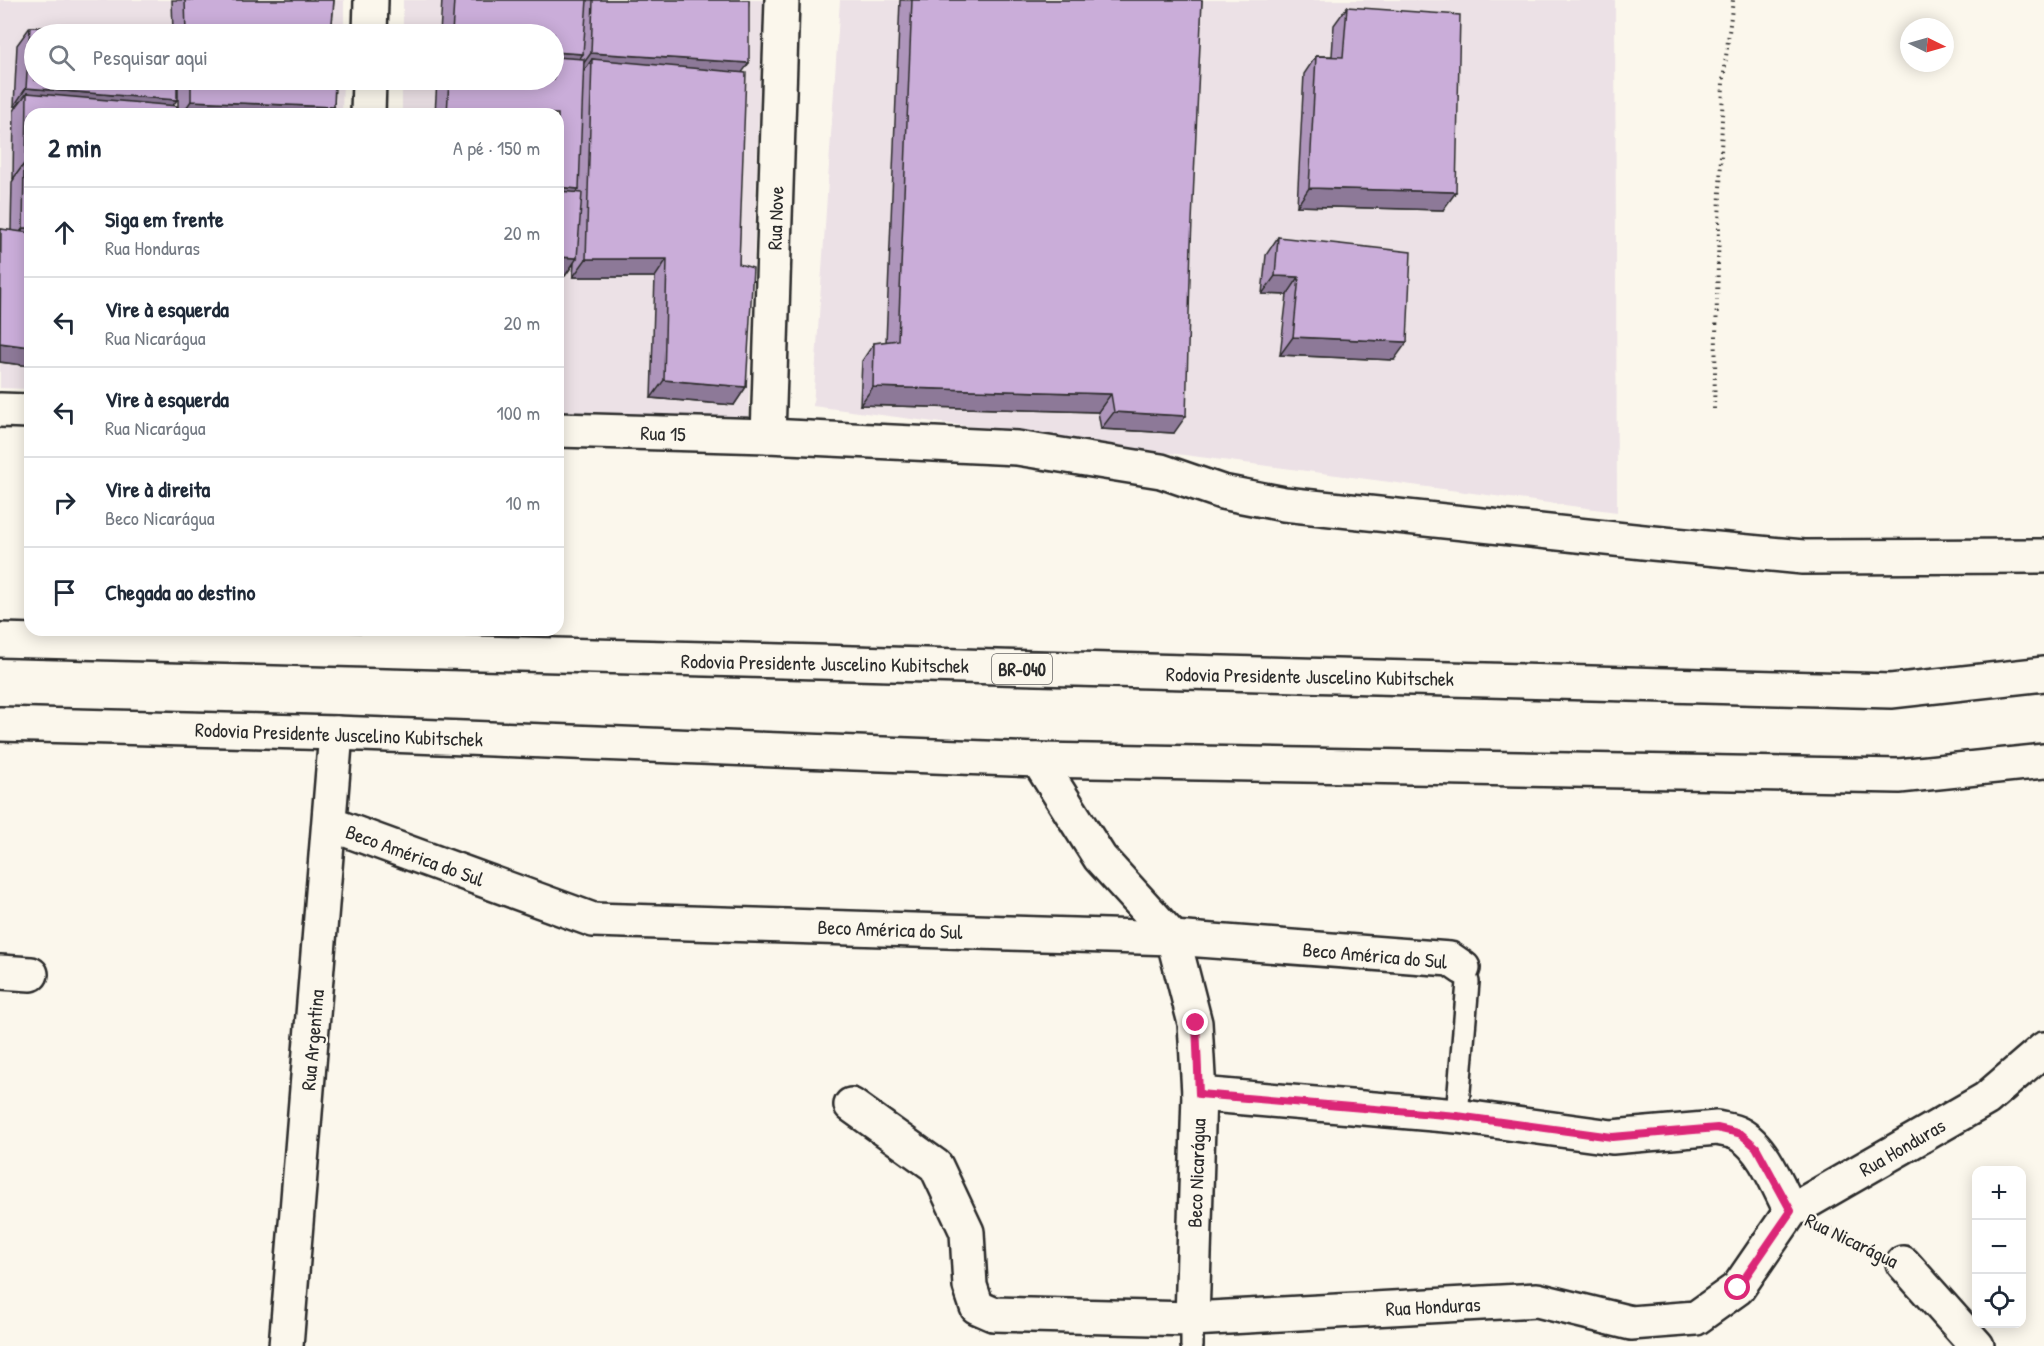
<!DOCTYPE html>
<html lang="pt">
<meta charset="utf-8">
<style>
:root{--surface:#fff;--page:#f6f6f7;--text:#1f2937;--muted:#747a83;--line:#e0e1e3}
body{margin:0;font-family:"Patrick Hand",sans-serif;background:var(--page);color:var(--text)}
.controls{position:absolute;right:18px;bottom:18px;display:grid;overflow:hidden;border-radius:12px;box-shadow:0 3px 15px #0003}
.controls button{width:54px;height:54px;display:grid;place-items:center;padding:0;border:0;border-bottom:2px solid var(--line);background:var(--surface);color:var(--text);font:30px sans-serif}
.compass{position:absolute;left:1900px;top:18px;width:54px;height:54px;border-radius:50%;background:var(--surface);box-shadow:0 3px 15px #0003;rotate:95deg}
.stop{position:absolute;width:18px;height:18px;margin:-14px;border:4px solid #db2777;border-radius:50%;background:#fff}
.stop.end{background:#db2777;border-color:#fff;box-shadow:0 2px 6px #0008}
.list{margin:0;padding:0;list-style:none}
h2{display:flex;justify-content:space-between;align-items:center;height:78px;margin:0;padding:0 24px;font-size:26px}
h2 small{font-size:20px;font-weight:400;color:var(--muted)}
.list li{display:grid;grid-template-columns:39px 1fr auto;gap:18px;align-items:center;box-sizing:border-box;height:90px;padding:0 24px;border-top:2px solid var(--line)}
.list b{display:block;font-size:22px;white-space:nowrap}
.list p{margin:0;font-size:20px;white-space:nowrap;color:var(--muted)}
.list em{font-size:20px;font-style:normal;color:var(--muted)}
.icon{flex:none;width:33px;height:33px;fill:none;stroke:currentColor;stroke-width:2;stroke-linecap:round;stroke-linejoin:round}
.map{position:relative;flex:none;width:2044px;height:1346px;overflow:hidden}
.search{position:absolute;background:var(--surface);box-shadow:0 3px 15px #0003;left:24px;top:24px;width:540px;height:66px;display:flex;align-items:center;gap:15px;box-sizing:border-box;padding:0 21px;border-radius:33px;color:var(--muted);font-size:22px}
.panel{position:absolute;background:var(--surface);box-shadow:0 3px 15px #0003;left:24px;top:108px;width:540px;height:528px;border-radius:18px}
.map>svg:first-child{display:block}
</style>
<div class="map">
<svg width="2044" height="1346" viewBox="0 0 2044 1346">
<rect width="100%" height="100%" fill="#fbf7ec"/>
<filter id="ink" filterUnits="userSpaceOnUse"><feTurbulence type="fractalNoise" baseFrequency=".0167" numOctaves="2"/><feDisplacementMap in="SourceGraphic" scale="12" xChannelSelector="R" yChannelSelector="G"/><feConvolveMatrix kernelMatrix="1 2 1 2 8 2 1 2 1" color-interpolation-filters="sRGB"/></filter>
<g filter="url(#ink)">
<g fill="#ece1e6">
<path d="M0,0H344V34H34V80H343L342,114H30V389L0,388Z"/>
<path d="M403,0H763L748,423L558,414V114H402V80H554V34H403Z"/>
<path d="M840,0H1615L1617,512L813,406Z"/>
</g>
<g fill="none" stroke-linecap="round" stroke-linejoin="round">
<defs>
<g id="lane">
<path d="M1457,1116L1468,982L1463,968"/>
<path d="M1192,1319V1346"/>
</g>
<g id="street">
<path d="M370,34L371,0"/>
<path d="M368,114L369,80"/>
<path d="M0,410L30,411"/>
<path d="M558,430L768,436L782,0"/>
<path d="M1038,760L1100,858L1173,938L1195,1023L1199,1094L1192,1319"/>
<path d="M330,824L593,920L1173,938L1450,959L1463,968"/>
<path d="M0,972L31,974"/>
<path d="M1199,1094L1457,1116L1612,1137L1717,1128C1724,1130 1732,1130 1739,1134C1763,1146 1779,1188 1791,1211"/>
<path d="M851,1105L936,1166L967,1232L970,1286L977,1307L993,1314L1192,1319L1537,1300L1631,1323L1696,1318L1738,1288L1791,1211L1986,1099L2044,1049"/>
<path d="M1903,1263L1977,1346"/>
<path d="M286,1346L336,733"/>
</g>
<g id="highway">
<path d="M768,436L1017,448L1161,471L1222,492L1284,504L1653,543L1803,557L2044,556"/>
<path d="M0,640L1891,691L2044,674"/>
<path d="M0,724L336,733L1038,760L1899,776L2044,761"/>
</g>
</defs>
<use href="#lane" stroke="#2b2b2b" stroke-width="26"/>
<use href="#street" stroke="#2b2b2b" stroke-width="38"/>
<use href="#highway" stroke="#2b2b2b" stroke-width="38"/>
<g stroke="#2b2b2b" stroke-width="4" stroke-dasharray="1.5 4.5" stroke-linecap="butt">
<path d="M1714,409L1723,81L1733,0"/>
<path d="M1830,1229L1872,1248"/>
</g>
<use href="#lane" stroke="#fbf7ec" stroke-width="21"/>
<use href="#street" stroke="#fbf7ec" stroke-width="33"/>
<use href="#highway" stroke="#fbf7ec" stroke-width="33"/>
</g>
<g fill="#ae95bb" stroke="#2b2b2b" stroke-width="1.5">
<path d="M172,0H334L331,34H34L30,114V366L0,362V231L1,229L11,231L12,182L14,179H13L14,111L17,106H14L17,45L30,27L173,32Z"/>
<path d="M442,0H749L742,73L739,264L746,387L734,405L651,398L655,277H573L574,263L565,276L558,275V114H435L437,80H554V34H440Z"/>
<path d="M900,0H1202L1174,433L1101,429L1098,412L860,405L862,361L874,343L886,342Z"/>
<path d="M1347,7L1443,210L1297,206L1304,74L1316,56H1332L1334,25Z"/>
<path d="M178,80H335L334,107L329,114H178Z"/>
<path d="M1278,237L1394,360L1280,355L1287,295L1262,294L1266,255Z"/>
</g>
<g fill="#8d7998" stroke="#2b2b2b" stroke-width="1.5">
<path d="M554,52L583,54L570,72L554,71Z"/>
<path d="M591,53L749,63L736,81L592,59L584,71H578Z"/>
<path d="M26,88L177,100L167,114L27,93L17,106H14Z"/>
<path d="M191,101L334,107L329,114H192V109L188,114H182Z"/>
<path d="M26,161H30V179L24,164L13,179Z"/>
<path d="M558,187L579,189L566,207L558,206Z"/>
<path d="M1309,188L1456,192L1443,210L1297,206Z"/>
<path d="M23,228H30V247L10,246Z"/>
<path d="M558,257L577,258L565,276L558,275Z"/>
<path d="M586,259H667L655,277H573Z"/>
<path d="M1275,276L1299,277L1287,295L1262,294Z"/>
<path d="M1293,337L1407,342L1394,360L1280,355Z"/>
<path d="M0,343L30,347V366L0,362Z"/>
<path d="M664,380L746,387L734,405L651,398Z"/>
<path d="M873,387L1111,394L1098,412L860,405Z"/>
<path d="M1114,412L1186,416L1174,433L1101,429Z"/>
</g>
<g fill="#caadd9" stroke="#2b2b2b" stroke-width="1.5">
<path d="M185,0H334L331,34H206L186,33Z"/>
<path d="M454,0H587L583,54L554,52V34H452Z"/>
<path d="M593,0H749V63L591,53Z"/>
<path d="M912,0H1202L1191,244L1186,416L1114,412L1111,394L873,387L874,343L898,340Z"/>
<path d="M1347,7L1460,15L1456,192L1309,188L1316,56L1343,57Z"/>
<path d="M30,27L177,33V34H34V80H177V100L26,88Z"/>
<path d="M554,57L584,59L579,189L558,187V114H447L449,80H554Z"/>
<path d="M592,59L746,73L739,264L753,268L746,387L664,380L667,259H586Z"/>
<path d="M191,80H335L334,107L191,101Z"/>
<path d="M27,93L177,106V114H30V161H26Z"/>
<path d="M192,109L311,114H192Z"/>
<path d="M24,164H30V228H23Z"/>
<path d="M558,191L582,193L577,258L558,257Z"/>
<path d="M1,229L30,233V347L0,343Z"/>
<path d="M1278,237L1411,252L1407,342L1293,337L1299,277L1275,276Z"/>
</g>
</g>
<g fill="none" stroke-linecap="round" stroke-linejoin="round" filter="url(#ink)">
<path stroke="#db2777" stroke-width="8" d="M1196,1023L1199,1094L1457,1116L1612,1137L1717,1128L1730,1131L1741,1134L1756,1147L1791,1211L1738,1288"/>
</g>
<g text-anchor="middle" dominant-baseline="central" stroke-width="4.5" stroke-linejoin="round" paint-order="stroke">
<rect fill="#fbf7ec" stroke="#696865" stroke-width="1.5" x="992" y="654" width="60" height="30" rx="4.5"/>
<g font-size="18" font-weight="bold" fill="#2b2b2b">
<text x="1022" y="669">BR-040</text>
</g>
<g font-size="20" fill="#2b2b2b" stroke="#fbf7ec">
<text transform="translate(775 218) rotate(-88)">Rua Nove</text>
<text transform="translate(663 433) rotate(2)">Rua 15</text>
<text transform="translate(825 663) rotate(1)">Rodovia Presidente Juscelino Kubitschek</text>
<text transform="translate(1310 676) rotate(1)">Rodovia Presidente Juscelino Kubitschek</text>
<text transform="translate(339 734) rotate(2)">Rodovia Presidente Juscelino Kubitschek</text>
<text transform="translate(415 855) rotate(20)">Beco América do Sul</text>
<text transform="translate(890 929) rotate(2)">Beco América do Sul</text>
<text transform="translate(1375 955) rotate(5)">Beco América do Sul</text>
<text transform="translate(312 1040) rotate(-85)">Rua Argentina</text>
<text transform="translate(1902 1147) rotate(-30)">Rua Honduras</text>
<text transform="translate(1196 1173) rotate(-88)">Beco Nicarágua</text>
<text transform="translate(1852 1240) rotate(26)">Rua Nicarágua</text>
<text transform="translate(1433 1306) rotate(-3)">Rua Honduras</text>
</g>
</g>
</svg>
<div class="controls">
<button>+</button>
<button>−</button>
<button><svg class="icon" aria-label="locate" viewBox="0 0 24 24"><circle cx="12" cy="12" r="6"/><path d="M12 2v4M12 18v4M2 12h4M18 12h4"/></svg></button>
</div>
<svg class="compass" viewBox="-18 -18 36 36"><path d="M0-13l5 13h-10z" fill="#e53935"/><path d="M0 13l5-13h-10z" fill="#747a83"/></svg>
<div class="stop" style="left:1738px;top:1288px"></div>
<div class="stop end" style="left:1196px;top:1023px"></div>
<div class="search"><svg class="icon" aria-label="search" viewBox="0 0 24 24"><circle cx="10" cy="10" r="6"/><path d="M15 15l6 6"/></svg>Pesquisar aqui</div>
<section class="panel">
<h2>2 min<small>A pé · 150 m</small></h2>
<ul class="list">
<li><svg class="icon" aria-label="ahead" viewBox="0 0 24 24"><path d="M12 20V5M6 11l6-6 6 6"/></svg><div><b>Siga em frente</b><p>Rua Honduras</p></div><em>20 m</em></li>
<li><svg class="icon" aria-label="left" viewBox="0 0 24 24"><path d="M17 20v-9H6M10 6l-5 5 5 5"/></svg><div><b>Vire à esquerda</b><p>Rua Nicarágua</p></div><em>20 m</em></li>
<li><svg class="icon" aria-label="left" viewBox="0 0 24 24"><path d="M17 20v-9H6M10 6l-5 5 5 5"/></svg><div><b>Vire à esquerda</b><p>Rua Nicarágua</p></div><em>100 m</em></li>
<li><svg class="icon" aria-label="right" viewBox="0 0 24 24"><path d="M7 20v-9h11M14 6l5 5-5 5"/></svg><div><b>Vire à direita</b><p>Beco Nicarágua</p></div><em>10 m</em></li>
<li><svg class="icon" aria-label="arrive" viewBox="0 0 24 24"><path d="M6 21V4h12l-3 4 3 4H6"/></svg><div><b>Chegada ao destino</b></div></li>
</ul>
</section>
</div>
